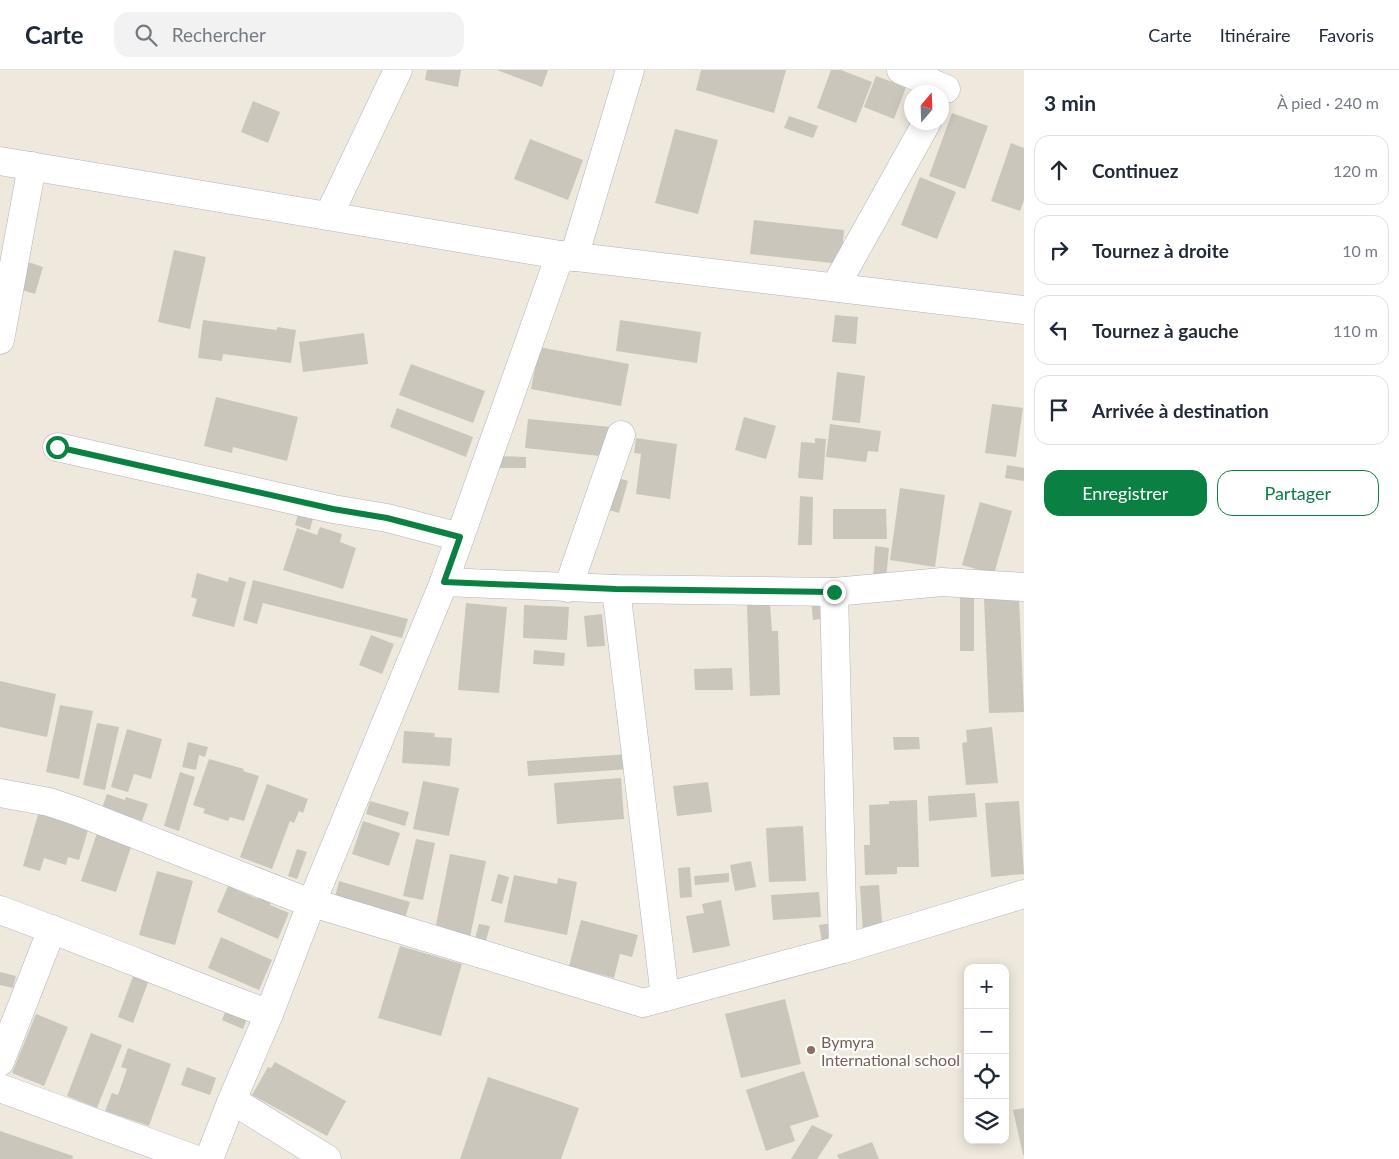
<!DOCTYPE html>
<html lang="fr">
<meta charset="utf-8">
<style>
:root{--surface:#fff;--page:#f2f2f3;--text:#1f2937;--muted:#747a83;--line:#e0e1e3;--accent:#0b8043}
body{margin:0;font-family:Lato,sans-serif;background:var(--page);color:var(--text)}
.controls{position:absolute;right:15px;bottom:15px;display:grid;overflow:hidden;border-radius:10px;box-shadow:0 2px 12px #0003}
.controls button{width:45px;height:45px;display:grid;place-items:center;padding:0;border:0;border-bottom:1px solid var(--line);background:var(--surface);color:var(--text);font:25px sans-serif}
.compass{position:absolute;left:904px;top:15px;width:45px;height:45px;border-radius:50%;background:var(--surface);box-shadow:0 2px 12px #0003;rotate:19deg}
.stop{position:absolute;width:15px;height:15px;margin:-11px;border:4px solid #0b8043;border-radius:50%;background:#fff}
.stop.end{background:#0b8043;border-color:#fff;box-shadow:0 1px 5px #0008}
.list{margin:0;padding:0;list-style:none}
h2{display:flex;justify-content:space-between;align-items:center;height:65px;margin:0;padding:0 20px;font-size:21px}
h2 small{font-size:16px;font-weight:400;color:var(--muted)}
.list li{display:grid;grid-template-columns:32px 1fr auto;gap:15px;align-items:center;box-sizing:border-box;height:70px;margin:0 10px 10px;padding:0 10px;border:1px solid var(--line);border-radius:15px}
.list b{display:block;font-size:19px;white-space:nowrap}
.list em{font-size:16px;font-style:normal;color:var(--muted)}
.actions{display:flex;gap:10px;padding:15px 20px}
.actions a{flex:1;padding:11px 0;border:1px solid var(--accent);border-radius:15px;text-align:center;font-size:18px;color:var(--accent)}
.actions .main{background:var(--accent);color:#fff}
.icon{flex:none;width:28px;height:28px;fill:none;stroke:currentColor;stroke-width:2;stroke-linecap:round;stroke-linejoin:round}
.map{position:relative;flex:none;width:1024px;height:1089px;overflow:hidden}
header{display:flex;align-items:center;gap:30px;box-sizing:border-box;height:70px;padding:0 25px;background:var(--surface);border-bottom:1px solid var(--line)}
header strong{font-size:24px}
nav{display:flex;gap:28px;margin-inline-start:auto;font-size:18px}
.search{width:350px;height:45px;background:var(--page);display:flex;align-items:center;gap:12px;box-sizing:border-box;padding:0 18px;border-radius:15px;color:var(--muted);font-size:19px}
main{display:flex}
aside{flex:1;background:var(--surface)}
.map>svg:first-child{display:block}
</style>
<header>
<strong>Carte</strong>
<div class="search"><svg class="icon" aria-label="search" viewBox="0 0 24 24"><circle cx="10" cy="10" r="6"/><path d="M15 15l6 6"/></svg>Rechercher</div>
<nav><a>Carte</a><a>Itinéraire</a><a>Favoris</a></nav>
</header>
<main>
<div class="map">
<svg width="1024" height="1089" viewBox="0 0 1024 1089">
<rect width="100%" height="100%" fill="#efe9dd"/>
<g fill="#cac6bc">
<path d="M427,0H461L458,17L425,10Z"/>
<path d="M497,0H548L542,17Z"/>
<path d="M701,0H786L774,43L696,20Z"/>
<path d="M831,0H841L872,12L856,53L817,38Z"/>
<path d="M876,6L906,17L894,49L864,37Z"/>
<path d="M253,31L280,42L268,73L241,62Z"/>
<path d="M952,43L988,56L965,119L929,106Z"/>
<path d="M789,46L818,56L813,68L784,58Z"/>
<path d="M675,59L718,70L698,144L655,133Z"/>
<path d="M530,69L583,90L568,130L514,109Z"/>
<path d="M1011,73L1024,78V130L1020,141L991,131Z"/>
<path d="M920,107L956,122L937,169L901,155Z"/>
<path d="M754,150L844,160L841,194L750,184Z"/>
<path d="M174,180L206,187L190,259L158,252Z"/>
<path d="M28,192L43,197L35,224L19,219Z"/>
<path d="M835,245L858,247L856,274L832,272Z"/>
<path d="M203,250L277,260V257L296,260L291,293L223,284L222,291L198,288Z"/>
<path d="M620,250L701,262L697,293L616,281Z"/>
<path d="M364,263L368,294L303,302L299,272Z"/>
<path d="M539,277L629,294L621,336L531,319Z"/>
<path d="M411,294L485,321L473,353L399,325Z"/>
<path d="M837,302L865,306L860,353L832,350Z"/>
<path d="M216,327L298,347L287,391L233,377L232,383L204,376Z"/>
<path d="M992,334L1023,338L1016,387L985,383Z"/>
<path d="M397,338L473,367L466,387L390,357Z"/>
<path d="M744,347L776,356L766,389L735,380Z"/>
<path d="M528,349L611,357L609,387L525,378Z"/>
<path d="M830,354L881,361L878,382L868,381L866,392L826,387Z"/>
<path d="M636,368L677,374L670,429L636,424L641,384L634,383Z"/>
<path d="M815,368L826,369L823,410L798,408L801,372L815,373Z"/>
<path d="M498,386L526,387V398H498Z"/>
<path d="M1007,395L1024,398V411L1005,408Z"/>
<path d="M615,407L628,411L619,443L606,439Z"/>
<path d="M900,418L945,425L935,497L890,490Z"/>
<path d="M800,426L813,427L812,475H798Z"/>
<path d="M980,432L1012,441L994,504L962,495Z"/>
<path d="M833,439H886L887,469H833Z"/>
<path d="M298,444L313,448L310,460L295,455Z"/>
<path d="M320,457L342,464L340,472L356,478L343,519L283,500L297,458L317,465Z"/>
<path d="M875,476L889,478L886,509L873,508Z"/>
<path d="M197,503L228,512L229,507L246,512L234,557L192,546L197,529L191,527Z"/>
<path d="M253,510L408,549L402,568L263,533L257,554L243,550Z"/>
<path d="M974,527V581H960V528Z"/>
<path d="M827,528L829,548L813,550L811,529Z"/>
<path d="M1019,528L1024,642L989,643L984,529Z"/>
<path d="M466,533L507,537L499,623L458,620Z"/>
<path d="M524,535L569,537L567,570L523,568Z"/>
<path d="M747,535H770L772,561H778L780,625L750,626Z"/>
<path d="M602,544L605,576L587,577L584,546Z"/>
<path d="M371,565L394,574L382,604L359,595Z"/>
<path d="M534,580L565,583L564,596L533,594Z"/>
<path d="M732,598L733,620H695L694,599Z"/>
<path d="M0,611L56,624L47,667L0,657Z"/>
<path d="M60,635L93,641L79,709L46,702Z"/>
<path d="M97,653L119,657L105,720L83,715Z"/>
<path d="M992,657L998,713L966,715L962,673L967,672L966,660Z"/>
<path d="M127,659L162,669L151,709L134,704L128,722L111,717Z"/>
<path d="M404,661L435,663L434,667L452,668L450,696L402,693Z"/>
<path d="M893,667H919L920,679L894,680Z"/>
<path d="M188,672L208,677L205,687L199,685L196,700L182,697Z"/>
<path d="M629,684L630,699L528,706L527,691Z"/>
<path d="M209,689L244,699L243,701L259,706L244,751L230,747L228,751L203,743L205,739L193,735Z"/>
<path d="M180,702L195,707L179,761L164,756Z"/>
<path d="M621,708L624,749L557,754L554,713Z"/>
<path d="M423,711L459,718L449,766L413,759Z"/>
<path d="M708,712L712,742L677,746L673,716Z"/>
<path d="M267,714L308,729L303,743L299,741L294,753L290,751L272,799L240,787Z"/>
<path d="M975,723L977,747L929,751L928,726Z"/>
<path d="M107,724L125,730L126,727L148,734L142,751L102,738Z"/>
<path d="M917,730L919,797H897V804L865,805L864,775H870L869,735L889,734V731Z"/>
<path d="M370,731L409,742L405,756L366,744Z"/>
<path d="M1019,731L1024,804L991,807L985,733Z"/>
<path d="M40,738L89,757L79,790L68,787L66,795L44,788L40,801L23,796Z"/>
<path d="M363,751L400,763L389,796L352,784Z"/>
<path d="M803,756L806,811L769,812L766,758Z"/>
<path d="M98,760L133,771L116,822L81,811Z"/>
<path d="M416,769L435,773L423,830L403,826Z"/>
<path d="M297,779L307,782L297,809L288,806Z"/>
<path d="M450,784L486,791L470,867L435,860Z"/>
<path d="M751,791L756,817L735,821L730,795Z"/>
<path d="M690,797L692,827L680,828L678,798Z"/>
<path d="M157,801L193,811L175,875L139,865Z"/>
<path d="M729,803V812L695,815L694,806Z"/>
<path d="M498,804L509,807L502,834L491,831Z"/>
<path d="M514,805L557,814L558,808L577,812L567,865L504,852Z"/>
<path d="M339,811L410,832L405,848L335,827Z"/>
<path d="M879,815L883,863L863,864L860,816Z"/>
<path d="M228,816L258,829L259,825L271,830L270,835L289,843L278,869L217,842Z"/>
<path d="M819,822L821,847L773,850L771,825Z"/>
<path d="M721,830L730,876L693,883L686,846L704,843L702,834Z"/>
<path d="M581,850L638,865L632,887L620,884L614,908L569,896Z"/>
<path d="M834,853L837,869L822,872L819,855Z"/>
<path d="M479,854L490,856L486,871L475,868Z"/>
<path d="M221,867L272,890L259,920L208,898Z"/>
<path d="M400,876L462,894L441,966L378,948Z"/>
<path d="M135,901L150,907L133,953L118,947Z"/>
<path d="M0,902L16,906L13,918L0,915Z"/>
<path d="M785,929L801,994L741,1008L725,944Z"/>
<path d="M228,935L249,943L243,959L222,950Z"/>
<path d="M36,944L68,957L44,1016L12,1003Z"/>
<path d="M91,963L122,975L97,1038L67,1026Z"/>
<path d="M128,978L171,994L149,1056L105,1041L112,1023L118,1025L127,999L121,997Z"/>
<path d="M275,992L346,1031L327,1066L252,1025L268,997L271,998Z"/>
<path d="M187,997L216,1008L210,1025L181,1015Z"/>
<path d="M804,1001L819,1047L790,1056L795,1071L766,1081L746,1020Z"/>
<path d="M488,1007L579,1038L561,1089H460Z"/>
<path d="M1024,1038V1085H1023L1013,1040Z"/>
<path d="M812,1055L833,1065L817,1089H791Z"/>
<path d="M0,1061L73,1086L72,1089H0Z"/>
<path d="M872,1072L879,1089H839L837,1085Z"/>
</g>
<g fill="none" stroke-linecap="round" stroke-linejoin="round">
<defs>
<g id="minor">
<path d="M901,0L946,19"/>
<path d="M329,145L398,0"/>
<path d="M574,187L630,0"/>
<path d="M835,217L927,52"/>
<path d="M0,270L32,96"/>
<path d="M57,377L333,439L387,448L460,467"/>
<path d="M444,512L616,519L834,522L942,512L1024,517"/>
<path d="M568,518L621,365"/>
<path d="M616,519L665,927"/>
<path d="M834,522L843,879"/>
<path d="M0,723L49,732L76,741L300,829L643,933L843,879L1024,824"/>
<path d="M0,840C90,873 179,910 269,944"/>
<path d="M0,992L52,859"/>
<path d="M0,1018L194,1089"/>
<path d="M232,1030L327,1089"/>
<path d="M209,1089L232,1030L269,944L312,832L444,512L560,185"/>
</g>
<path id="tertiary" d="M0,91L560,185L1024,240"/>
</defs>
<use href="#minor" stroke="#b1b2c1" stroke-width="29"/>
<use href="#tertiary" stroke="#b1b2c1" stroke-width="29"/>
<use href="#minor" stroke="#fff" stroke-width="28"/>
<use href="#tertiary" stroke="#fff" stroke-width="28"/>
</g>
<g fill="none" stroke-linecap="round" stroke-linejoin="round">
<path stroke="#0b8043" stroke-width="6" d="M57,377L333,439L387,448L460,467L444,512L616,519L834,522"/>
</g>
<circle fill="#8d6e63" stroke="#fff" stroke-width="2" cx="811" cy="980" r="5"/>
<g text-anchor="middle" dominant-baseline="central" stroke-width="4.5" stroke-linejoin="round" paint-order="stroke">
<g font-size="16" fill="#785e54" stroke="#fff" text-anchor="start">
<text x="821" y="971">Bymyra<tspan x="821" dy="18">International school</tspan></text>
</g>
</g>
</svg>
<div class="controls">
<button>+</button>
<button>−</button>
<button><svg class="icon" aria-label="locate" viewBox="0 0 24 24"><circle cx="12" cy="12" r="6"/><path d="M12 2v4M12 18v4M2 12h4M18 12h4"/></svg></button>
<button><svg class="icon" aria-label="layers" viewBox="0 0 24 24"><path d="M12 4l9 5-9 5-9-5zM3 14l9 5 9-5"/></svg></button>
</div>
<svg class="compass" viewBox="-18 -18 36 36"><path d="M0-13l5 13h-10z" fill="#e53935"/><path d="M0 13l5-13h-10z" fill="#747a83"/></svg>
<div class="stop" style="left:57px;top:377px"></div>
<div class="stop end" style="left:834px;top:522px"></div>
</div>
<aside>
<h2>3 min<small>À pied · 240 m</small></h2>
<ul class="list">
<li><svg class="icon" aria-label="ahead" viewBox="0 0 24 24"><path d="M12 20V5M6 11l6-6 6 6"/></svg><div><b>Continuez</b></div><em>120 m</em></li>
<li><svg class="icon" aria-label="right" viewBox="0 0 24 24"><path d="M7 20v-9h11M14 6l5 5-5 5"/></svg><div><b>Tournez à droite</b></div><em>10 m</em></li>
<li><svg class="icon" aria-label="left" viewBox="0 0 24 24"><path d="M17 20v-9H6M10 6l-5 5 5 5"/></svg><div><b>Tournez à gauche</b></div><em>110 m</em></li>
<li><svg class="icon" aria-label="arrive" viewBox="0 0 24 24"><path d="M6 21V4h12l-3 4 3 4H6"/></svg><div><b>Arrivée à destination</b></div></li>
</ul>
<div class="actions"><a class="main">Enregistrer</a><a>Partager</a></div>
</aside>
</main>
